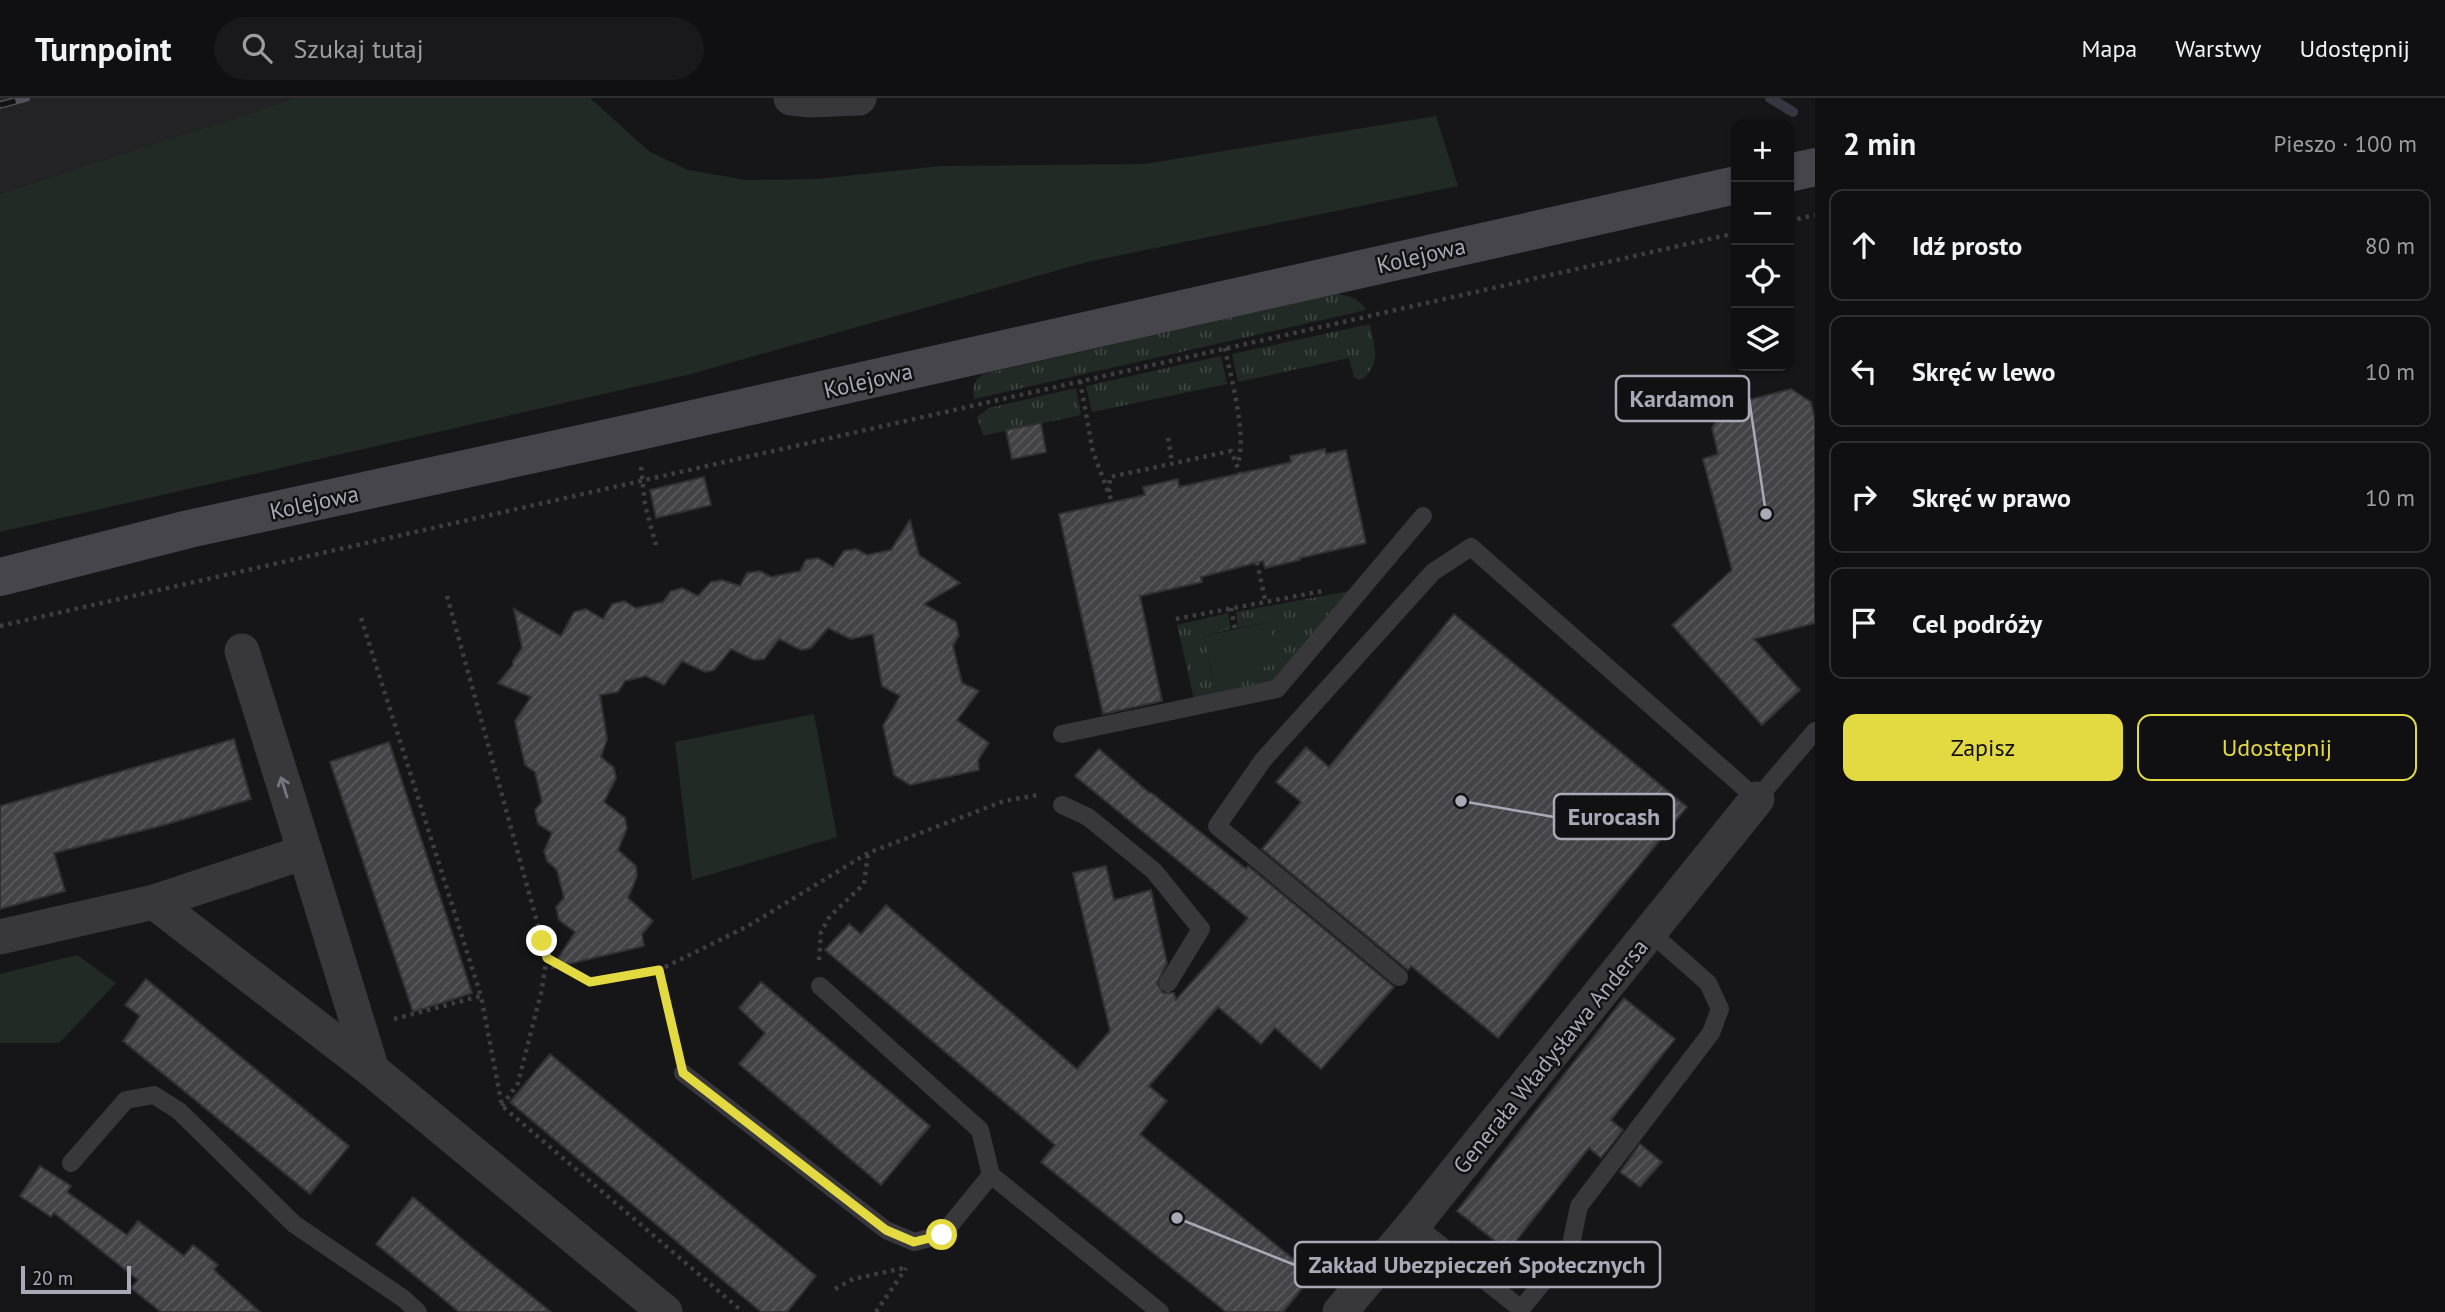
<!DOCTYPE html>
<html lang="pl">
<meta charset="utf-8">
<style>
:root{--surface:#101012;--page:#19191b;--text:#f1f3f6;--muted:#9c9d9f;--line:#303032;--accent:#e3da42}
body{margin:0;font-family:"PT Sans",sans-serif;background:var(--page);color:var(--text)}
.controls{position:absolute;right:21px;top:21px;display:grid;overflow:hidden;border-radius:14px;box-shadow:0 2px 5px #0004}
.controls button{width:63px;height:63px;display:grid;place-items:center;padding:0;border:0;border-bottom:2px solid var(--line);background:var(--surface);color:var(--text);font:35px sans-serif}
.scale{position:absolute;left:21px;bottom:18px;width:110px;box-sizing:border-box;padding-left:7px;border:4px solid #a9a9b7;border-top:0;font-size:19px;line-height:24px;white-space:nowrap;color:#a9a9b7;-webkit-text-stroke:5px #111113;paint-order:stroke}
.stop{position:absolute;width:21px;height:21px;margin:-16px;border:5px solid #e3da42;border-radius:50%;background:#fff}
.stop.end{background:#e3da42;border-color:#fff;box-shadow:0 2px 7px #0008}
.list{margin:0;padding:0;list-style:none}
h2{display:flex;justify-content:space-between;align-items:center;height:91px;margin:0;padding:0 28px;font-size:30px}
h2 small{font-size:23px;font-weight:400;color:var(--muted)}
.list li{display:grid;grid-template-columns:46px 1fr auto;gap:21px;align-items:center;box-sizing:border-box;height:112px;margin:0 14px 14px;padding:0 14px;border:2px solid var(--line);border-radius:14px}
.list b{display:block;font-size:26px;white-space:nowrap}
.list em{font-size:23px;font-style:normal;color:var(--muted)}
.actions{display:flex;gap:14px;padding:21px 28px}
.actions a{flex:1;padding:16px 0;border:2px solid var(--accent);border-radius:14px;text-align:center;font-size:24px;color:var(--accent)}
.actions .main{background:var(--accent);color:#111}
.icon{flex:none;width:38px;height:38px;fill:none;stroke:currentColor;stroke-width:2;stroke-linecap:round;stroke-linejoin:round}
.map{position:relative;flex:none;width:1815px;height:1214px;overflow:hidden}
header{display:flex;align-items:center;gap:42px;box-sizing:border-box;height:98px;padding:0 35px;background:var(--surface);border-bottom:2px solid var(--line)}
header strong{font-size:33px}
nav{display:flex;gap:38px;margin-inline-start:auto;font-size:24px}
.search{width:490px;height:63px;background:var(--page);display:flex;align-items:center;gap:18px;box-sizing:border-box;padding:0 24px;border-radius:38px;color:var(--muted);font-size:26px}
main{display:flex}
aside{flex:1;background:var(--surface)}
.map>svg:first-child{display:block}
</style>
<header>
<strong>Turnpoint</strong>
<div class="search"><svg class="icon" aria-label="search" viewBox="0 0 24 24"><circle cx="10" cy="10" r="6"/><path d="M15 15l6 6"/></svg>Szukaj tutaj</div>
<nav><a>Mapa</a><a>Warstwy</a><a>Udostępnij</a></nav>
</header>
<main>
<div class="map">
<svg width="1815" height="1214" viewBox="0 0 1815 1214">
<defs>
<pattern id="grass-tufts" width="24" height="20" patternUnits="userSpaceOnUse" patternTransform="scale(1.75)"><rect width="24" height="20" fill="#222a26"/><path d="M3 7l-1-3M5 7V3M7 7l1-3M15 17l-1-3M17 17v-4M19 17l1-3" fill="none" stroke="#3f4643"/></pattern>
<pattern id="building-hatch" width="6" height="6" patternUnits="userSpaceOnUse" patternTransform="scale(1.75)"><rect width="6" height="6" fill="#434347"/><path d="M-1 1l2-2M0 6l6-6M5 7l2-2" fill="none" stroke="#5b5b5f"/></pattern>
</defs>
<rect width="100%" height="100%" fill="#161618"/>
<path fill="#232224" d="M0,0H294L0,96Z"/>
<g fill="url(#grass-tufts)">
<path d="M1336,196C1350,198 1359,200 1366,212L974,301C972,289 974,279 987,275Z"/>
<path d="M1370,226C1374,249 1382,263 1363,281L1359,282L1354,279L1349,260L1238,284L1232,256Z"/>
<path d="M1221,258L1227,286L1092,314L1086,288Z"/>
<path d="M1076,290L1081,317L986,337H983L977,319L989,310Z"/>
<path d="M1350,493L1273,584L1194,601L1177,527L1228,515L1231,531L1204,538L1213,580L1269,524L1238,530L1236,514Z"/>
</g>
<g fill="#222a26">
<path d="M294,0H590L650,54L688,72L747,82L817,81L941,68L1144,66L1436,18L1458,88L1087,164L691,276L0,434V96Z"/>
<path d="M1269,524L1277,566L1213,580L1204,538Z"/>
<path d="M814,616L837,739L692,782L675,644Z"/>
<path d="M77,857L116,885L59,945H0V876Z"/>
</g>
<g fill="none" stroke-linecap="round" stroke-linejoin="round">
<path stroke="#323741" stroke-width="10" d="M1770,0L1793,14"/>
</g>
<g fill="url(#building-hatch)" stroke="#313033" stroke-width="2">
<path d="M1791,291L1811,304L1815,322V525L1754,541L1800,592L1762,627L1672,527L1732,472L1703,361L1718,356L1712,330L1725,308Z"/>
<path d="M1041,325L1046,354L1012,361L1006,332Z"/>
<path d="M1325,351L1326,356L1346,352L1366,445L1300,460V462L1265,470L1263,463L1201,479L1202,484L1140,498L1162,603L1103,616L1059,416L1145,397L1143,389L1178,381L1179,389L1291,364L1290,358Z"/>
<path d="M704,379L711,407L656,420L650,392Z"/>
<path d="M910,422L919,457L960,485L924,506L956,524L959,537L953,548L962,585L979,593L957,622L989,645L978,662L979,672L910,687L894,677L883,628L900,598L882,588L873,536L851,541L828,530L811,550L801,552L779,541L764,561L754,562L731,551L714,572L705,574L682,563L664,587L646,578L625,583L618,594L600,597L607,641L601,659L614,670L616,680L604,704L625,720L627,730L618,752L636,768L637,778L628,800L653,823L642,836L644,848L552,870L575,834L559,822L556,809L564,800L557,772L547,763L544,753L552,735L538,726L535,712L542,704L535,674L525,667L515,623L531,599L498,585L513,567V563L522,550L514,511L561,538L574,514L586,511L603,521L612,506L624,503L636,510L663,504L671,493L682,490L698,498L711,484L722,482L740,488L747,475L760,473L771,479L800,473L806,462L818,460L833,469L844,453L856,451L867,457L891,452Z"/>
<path d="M1454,516L1687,709L1498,940L1411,868L1408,872L1262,751L1301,704L1276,684L1306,649L1329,669Z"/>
<path d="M234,641L251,701L164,727L54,755L65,793L0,811V708Z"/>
<path d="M389,644L472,895L413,914L330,664Z"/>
<path d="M1099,651L1148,694L1153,696L1246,771L1248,768L1394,889L1321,971L1275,930L1261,946L1218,909L1149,988L1167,1003L1140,1036L1313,1177L1283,1214H1226L1041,1064L1055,1047L825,852L849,826L861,836L886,807L1077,971L1110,933L1073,775L1106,768L1114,802L1151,792L1167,865L1157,885L1163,895H1174L1176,902L1248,820L1075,678Z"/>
<path d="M146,881L349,1048L310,1096L123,943L140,918L125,907Z"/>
<path d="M761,884L930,1028L881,1087L739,966L765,935L739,910Z"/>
<path d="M1624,900L1675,941L1611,1022L1623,1032L1601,1060L1589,1050L1508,1153L1457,1113Z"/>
<path d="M550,956L816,1178L787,1214H761L510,1004Z"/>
<path d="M1640,1046L1662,1064L1640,1089L1620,1074Z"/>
<path d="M40,1068L71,1088L67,1094L127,1137L138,1123L184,1158L193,1147L218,1167L214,1172L260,1214H161L131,1190L138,1182L54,1115L51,1119L20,1098Z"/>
<path d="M413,1099L482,1158L551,1214H459L376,1146Z"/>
</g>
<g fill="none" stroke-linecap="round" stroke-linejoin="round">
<g stroke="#3d3d43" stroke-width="4.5" stroke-dasharray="3.5 5" stroke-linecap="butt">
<path d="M1789,123L1815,117"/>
<path d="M1225,250C1231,282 1247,335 1238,365"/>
<path d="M1080,283L1093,354L1112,404"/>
<path d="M1168,340L1172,364"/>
<path d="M641,369L645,407L656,447"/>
<path d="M1109,394L1110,379L1231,353L1240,375"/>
<path d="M1257,464L1265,502"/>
<path d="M447,498L547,860L590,884L659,872L748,828L868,755L1004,703L1038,697"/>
<path d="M1231,510L1235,531"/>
<path d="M361,520L481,898"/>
<path d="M1176,521L1323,493"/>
<path d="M0,528L1736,135"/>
<path d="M819,862L821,834L830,818L864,786L868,755"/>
<path d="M659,872L677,950"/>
<path d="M394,921L481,898L502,1008L743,1214"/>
<path d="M502,1008L518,985L541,895L547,860"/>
<path d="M835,1191L853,1181L904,1170"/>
<path d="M876,1214L906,1170"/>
</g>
<g stroke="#38373c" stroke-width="18">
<path d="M1062,636L1277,591L1423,418"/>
<path d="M1062,707L1088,719L1154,773L1201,831L1168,885"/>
<path d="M1399,879L1217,728L1263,662L1433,474L1471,449L1757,701L1815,633"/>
<path d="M820,888L980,1032L991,1077"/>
<path d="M683,975L886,1132L914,1144L942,1137L991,1077L1160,1214"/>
<path d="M71,1065L126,1002L154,997L179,1013L294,1126L404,1201L418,1214"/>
<path d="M1414,1126L1521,1211L1570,1151L1579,1108L1711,935L1720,911L1708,885L1650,834"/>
</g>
<g stroke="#38373c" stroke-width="35">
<path d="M791,0L810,2L859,0"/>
<path d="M242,553L305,754"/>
<path d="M0,839L154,804"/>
<path d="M372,972L305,754L154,804L372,972L665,1214"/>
<path d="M1340,1214L1414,1126L1757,701"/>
</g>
<g stroke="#46454c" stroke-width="38">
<path d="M1789,75L1815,69"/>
<path d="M0,479L189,431L635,334L1736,87"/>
</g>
<defs>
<path id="rail" d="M0,7L26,0"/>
</defs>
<use href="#rail" stroke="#515057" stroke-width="8"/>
<use href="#rail" stroke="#111113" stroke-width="5" stroke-dasharray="16" stroke-linecap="butt"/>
</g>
<defs><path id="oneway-shaft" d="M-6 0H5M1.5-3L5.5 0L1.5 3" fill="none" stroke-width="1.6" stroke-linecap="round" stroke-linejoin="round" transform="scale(1.75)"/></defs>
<use stroke="#767680" href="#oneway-shaft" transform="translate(284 689) rotate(-107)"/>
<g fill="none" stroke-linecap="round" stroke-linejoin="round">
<path stroke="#e3da42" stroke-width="9" d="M542,843L547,860L590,884L659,872L683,975L886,1132L914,1144L942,1137"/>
</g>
<g text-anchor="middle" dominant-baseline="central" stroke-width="5" stroke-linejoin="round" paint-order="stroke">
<g font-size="23" fill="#a9a9b7" stroke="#111113">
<text transform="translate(1421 157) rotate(-13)">Kolejowa</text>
<text transform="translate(868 282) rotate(-13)">Kolejowa</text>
<text transform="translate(314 404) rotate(-12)">Kolejowa</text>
<text transform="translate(1550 958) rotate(-51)">Generała Władysława Andersa</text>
</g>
</g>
<path fill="none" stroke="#a9a9b7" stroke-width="2.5" d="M1766 416L1749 300M1461 703L1554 719M1177 1120L1295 1167"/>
<g fill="#a9a9b7" stroke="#111113" stroke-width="2.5">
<circle cx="1766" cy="416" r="7"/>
<circle cx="1461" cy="703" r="7"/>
<circle cx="1177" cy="1120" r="7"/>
</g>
<g fill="#111113" stroke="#a9a9b7" stroke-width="2.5">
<rect x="1616" y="278" width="133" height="45" rx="7"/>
<rect x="1554" y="696" width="120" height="45" rx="7"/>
<rect x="1295" y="1144" width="365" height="45" rx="7"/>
</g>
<g font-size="24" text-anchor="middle" font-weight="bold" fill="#a9a9b7">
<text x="1682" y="309">Kardamon</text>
<text x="1614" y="727">Eurocash</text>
<text x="1477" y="1175">Zakład Ubezpieczeń Społecznych</text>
</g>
</svg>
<div class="controls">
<button>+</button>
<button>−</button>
<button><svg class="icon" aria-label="locate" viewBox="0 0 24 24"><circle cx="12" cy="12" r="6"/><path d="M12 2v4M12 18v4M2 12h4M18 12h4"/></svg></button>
<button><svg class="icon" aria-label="layers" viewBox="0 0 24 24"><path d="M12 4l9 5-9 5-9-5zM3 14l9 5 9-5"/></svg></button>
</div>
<div class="scale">20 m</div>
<div class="stop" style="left:942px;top:1137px"></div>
<div class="stop end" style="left:542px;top:843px"></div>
</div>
<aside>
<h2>2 min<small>Pieszo · 100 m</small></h2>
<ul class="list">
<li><svg class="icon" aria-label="ahead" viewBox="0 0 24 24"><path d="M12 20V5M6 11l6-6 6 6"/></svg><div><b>Idź prosto</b></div><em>80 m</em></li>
<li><svg class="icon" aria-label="left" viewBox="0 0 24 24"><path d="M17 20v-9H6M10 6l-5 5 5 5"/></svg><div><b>Skręć w lewo</b></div><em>10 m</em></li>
<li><svg class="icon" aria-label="right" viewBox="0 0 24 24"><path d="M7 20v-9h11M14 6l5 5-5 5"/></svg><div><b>Skręć w prawo</b></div><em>10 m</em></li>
<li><svg class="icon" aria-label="arrive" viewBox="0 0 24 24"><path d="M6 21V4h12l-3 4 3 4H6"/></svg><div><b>Cel podróży</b></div></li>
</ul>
<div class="actions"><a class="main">Zapisz</a><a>Udostępnij</a></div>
</aside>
</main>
